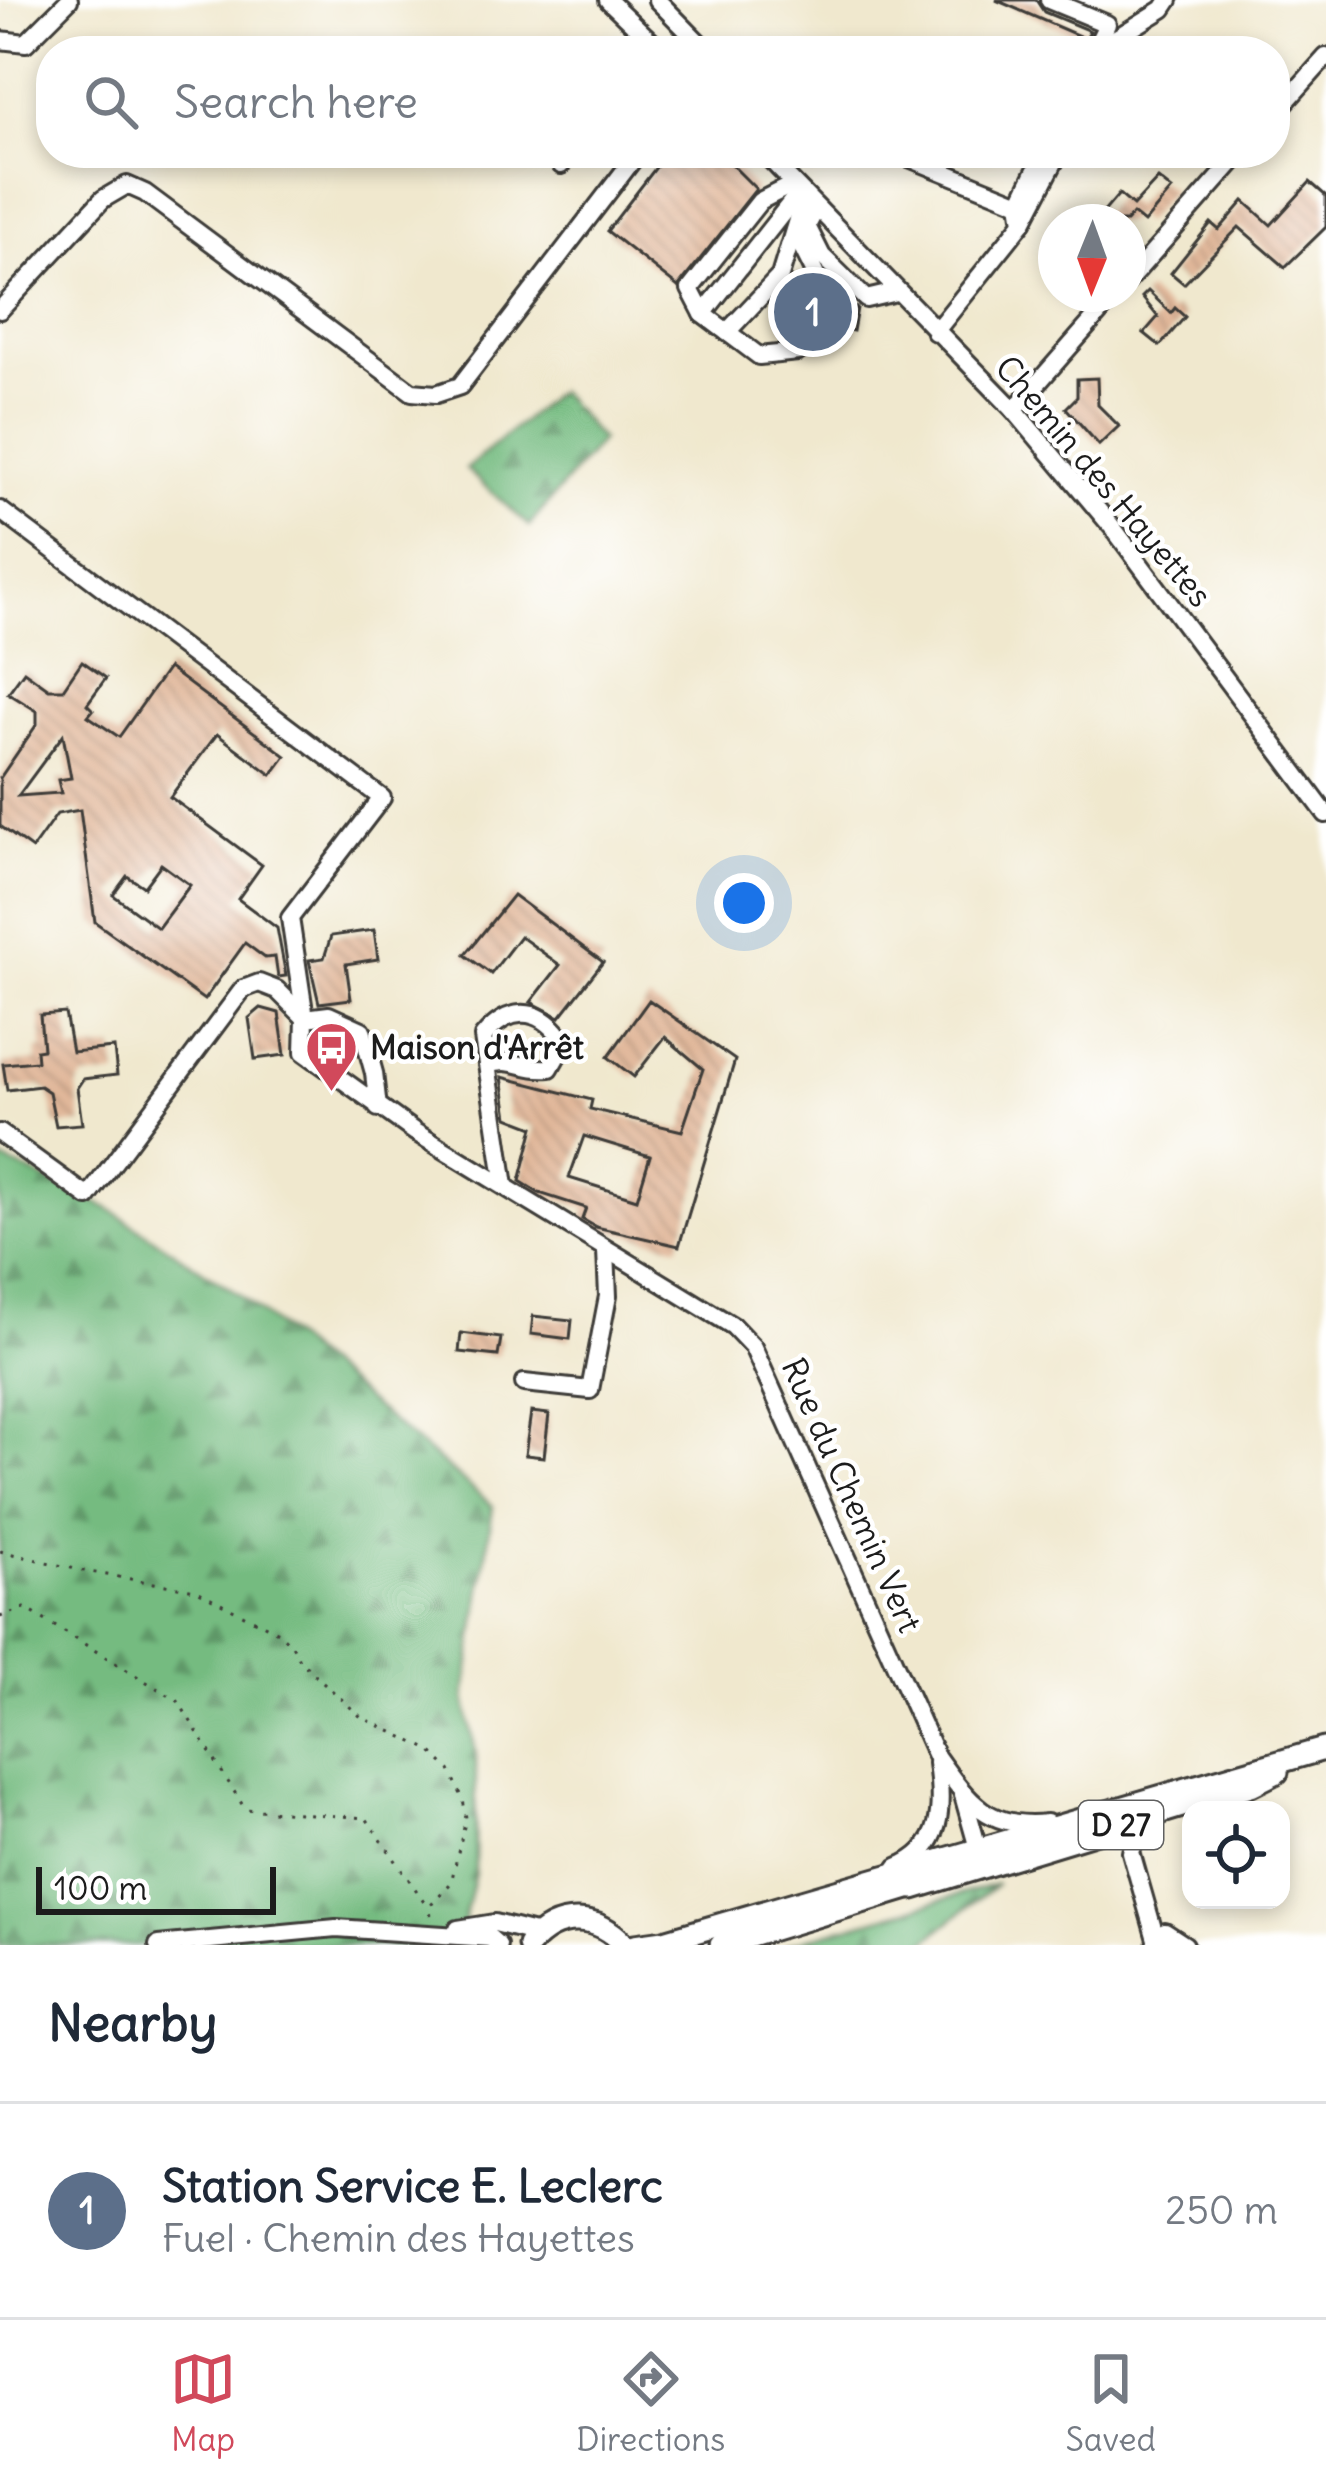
<!DOCTYPE html>
<meta charset="utf-8">
<style>
:root{--surface:#fff;--page:#f6f6f7;--text:#1f2937;--muted:#747a83;--line:#e0e1e3;--accent:#d1495b}
body{margin:0;font-family:Delius,sans-serif;background:var(--page);color:var(--text)}
.controls{position:absolute;right:36px;bottom:36px;display:grid;overflow:hidden;border-radius:24px;box-shadow:0 6px 18px #0003}
.controls button{width:108px;height:108px;display:grid;place-items:center;padding:0;border:0;border-bottom:3px solid var(--line);background:var(--surface);color:var(--text);font:60px sans-serif}
.compass{position:absolute;left:1038px;top:204px;width:108px;height:108px;border-radius:50%;background:var(--surface);box-shadow:0 6px 18px #0003;rotate:181deg}
.scale{position:absolute;left:36px;bottom:30px;width:240px;box-sizing:border-box;padding-left:12px;border:6px solid #1c1c1c;border-top:0;font-size:33px;line-height:42px;white-space:nowrap;color:#1c1c1c;-webkit-text-stroke:9px #fff;paint-order:stroke}
.you{position:absolute;left:744px;top:903px;width:42px;height:42px;margin:-30px;border:9px solid #fff;border-radius:50%;background:#1a73e8;box-shadow:0 0 0 18px #1a73e833}
.badge{display:grid;place-items:center;width:78px;height:78px;border-radius:50%;background:var(--accent);color:#fff;font-size:39px;font-weight:700}
.pin{position:absolute;translate:-50% -50%;border:6px solid #fff;box-shadow:0 3px 12px #0006}
.list{margin:0;padding:0;list-style:none}
h2{display:flex;justify-content:space-between;align-items:center;height:156px;margin:0;padding:0 48px;font-size:51px}
h2 small{font-size:39px;font-weight:400;color:var(--muted)}
.list li{display:grid;grid-template-columns:78px 1fr auto;gap:36px;align-items:center;box-sizing:border-box;height:216px;padding:0 48px;border-top:3px solid var(--line)}
.list b{display:block;font-size:45px;white-space:nowrap}
.list p{margin:0;font-size:39px;white-space:nowrap;color:var(--muted)}
.list em{font-size:39px;font-style:normal;color:var(--muted)}
.icon{flex:none;width:66px;height:66px;fill:none;stroke:currentColor;stroke-width:2;stroke-linecap:round;stroke-linejoin:round}
.map{position:relative;flex:none;width:1326px;height:1945px;overflow:hidden}
.search{position:absolute;background:var(--surface);box-shadow:0 6px 18px #0003;left:36px;right:36px;top:36px;height:132px;display:flex;align-items:center;gap:30px;box-sizing:border-box;padding:0 42px;border-radius:48px;color:var(--muted);font-size:45px}
.sheet{height:372px;background:var(--surface)}
nav{display:flex;justify-content:space-around;align-items:center;box-sizing:border-box;height:168px;border-top:3px solid var(--line);background:var(--surface);font-size:33px;color:var(--muted)}
nav a{display:grid;justify-items:center;gap:6px}
nav .on{color:var(--accent)}
.map>svg:first-child{display:block}
</style>
<div class="map">
<svg width="1326" height="1945" viewBox="0 0 1326 1945">
<defs>
<pattern id="forest-firs" width="22" height="20" patternUnits="userSpaceOnUse" patternTransform="scale(3)"><rect width="22" height="20" fill="#74bb80"/><path d="M5 1l3.5 6h-7zM16 11l3.5 6h-7z" fill="#5e9768"/></pattern>
<pattern id="building-back-hatch" width="6" height="6" patternUnits="userSpaceOnUse" patternTransform="scale(3)"><rect width="6" height="6" fill="#e1b79a"/><path d="M-1 5l2 2M0 0l6 6M5-1l2 2" fill="none" stroke="#c09d84"/></pattern>
</defs>
<rect width="100%" height="100%" fill="#fff"/>
<filter id="ink" filterUnits="userSpaceOnUse"><feTurbulence type="fractalNoise" baseFrequency=".00833" numOctaves="2"/><feDisplacementMap in="SourceGraphic" scale="24" xChannelSelector="R" yChannelSelector="G"/><feConvolveMatrix kernelMatrix="1 2 1 2 8 2 1 2 1" color-interpolation-filters="sRGB"/></filter>
<filter id="wash" filterUnits="userSpaceOnUse"><feTurbulence type="fractalNoise" baseFrequency=".004" numOctaves="4" result="noise"/><feDisplacementMap in="SourceGraphic" scale="48" xChannelSelector="R" yChannelSelector="G"/><feGaussianBlur stdDeviation="2.7" result="paint"/><feColorMatrix in="noise" values="0 0 0 0 0 0 0 0 0 0 0 0 0 0 0 0 0 1.4 0 .05"/><feComposite in="paint" operator="in"/></filter>
<g filter="url(#wash)">
<rect width="100%" height="100%" fill="#f0e8ce"/>
<g fill="url(#forest-firs)" stroke="#486c4e" stroke-width="3">
<path d="M558,391L601,440L529,526L466,469Z"/>
<path d="M0,1159L108,1208L241,1296L493,1506L465,1697L476,1755L475,1873L458,1945H0Z"/>
<path d="M997,1884L920,1945H785Z"/>
</g>
<g id="blocks">
<g fill="url(#building-back-hatch)" fill-rule="evenodd">
<path d="M996,0H1036L1044,12L1090,31L1086,39Z"/>
<path d="M667,153H720L756,189L678,287L607,231Z"/>
<path d="M1158,179L1172,190L1144,223L1133,214L1126,222H1111L1102,214L1119,194L1133,206Z"/>
<path d="M1310,182L1326,196V227L1285,267L1239,227L1184,284L1171,273L1211,223L1219,230L1244,201L1271,225Z"/>
<path d="M1148,291L1171,313L1175,308L1185,317L1160,346L1144,333L1158,317L1142,297Z"/>
<path d="M823,301L857,308L853,331L817,324L812,311Z"/>
<path d="M1097,378L1098,405L1119,426L1099,445L1066,408L1077,397V379Z"/>
<path d="M82,661L106,678L87,704L93,710L88,716L119,737L168,668L286,756L272,775L217,734L170,797L262,865L238,899L277,928L286,976L278,977L275,957L265,958L245,943L204,1000L95,922L80,810L57,814L32,849L0,826V778L37,724V711L8,693L24,671L49,689H63ZM63,735L71,778L58,780L61,793L18,796ZM161,864L190,885L158,928L113,895L127,876L144,887Z"/>
<path d="M513,895L603,962L560,1017L531,1002L560,965L520,936L491,974L465,955Z"/>
<path d="M374,930L378,959L346,964L351,999L319,1003L309,960L324,958L331,936Z"/>
<path d="M649,1000L735,1060L679,1246L596,1227L582,1219L586,1208L539,1193L520,1181L534,1127L508,1117L502,1077L592,1100L590,1109L682,1131L703,1069L665,1037L634,1077L608,1057ZM584,1136L650,1156L637,1199L569,1178Z"/>
<path d="M261,1008L279,1013L285,1055L255,1059L249,1018Z"/>
<path d="M65,1013L72,1052L114,1048L117,1075L83,1079L77,1088L82,1124L56,1126L49,1092L40,1086L7,1090L3,1064L37,1061L36,1050L43,1049L40,1015Z"/>
<path d="M533,1316L572,1320L570,1339L531,1334Z"/>
<path d="M461,1333L501,1338L498,1356L459,1352Z"/>
<path d="M531,1412L549,1414L544,1457L525,1455Z"/>
</g>
</g>
</g>
<g filter="url(#ink)">
<use href="#blocks" fill-opacity="0" stroke="#3c3b37" stroke-width="3"/>
<g fill="none" stroke-linecap="round" stroke-linejoin="round">
<defs>
<g id="minor">
<path d="M608,0L661,51"/>
<path d="M657,0L707,51"/>
<path d="M1049,0L1107,24L1094,51"/>
<path d="M0,40L26,43L69,0"/>
<path d="M1105,51L1108,43L1163,9L1169,0"/>
<path d="M1275,114L1326,57"/>
<path d="M764,153L1014,410L1113,528L1326,814"/>
<path d="M897,153L1020,203"/>
<path d="M561,165L570,153"/>
<path d="M800,191L703,314L727,332L780,276L804,197"/>
<path d="M816,209L807,226L822,256L866,299L896,292"/>
<path d="M1023,222L1059,153"/>
<path d="M794,231L815,273L810,299"/>
<path d="M1128,281L1241,153"/>
<path d="M0,310L103,199L127,185L145,193L412,392L436,394L460,386L638,153"/>
<path d="M703,314L690,289L760,201L793,184"/>
<path d="M727,332L759,356L798,352L805,322"/>
<path d="M935,332L1023,222L1020,203L1044,153"/>
<path d="M1014,410L1116,294"/>
<path d="M0,510L382,798L290,918L305,1018"/>
<path d="M487,1065C515,1056 522,1071 550,1068L558,1054L561,1037C537,1005 508,1007 483,1037L505,1186"/>
<path d="M378,1108L374,1073L362,1030L329,1015L305,1018L304,1052L415,1132L733,1326L753,1347L936,1756C968,1801 987,1830 1047,1823"/>
<path d="M0,1133L88,1197L243,989L259,983L277,990L305,1018"/>
<path d="M524,1383L590,1390L608,1296L606,1251"/>
<path d="M963,1795L979,1852"/>
<path d="M1143,1818L1131,1852L1157,1943"/>
<path d="M897,1867C944,1849 943,1806 937,1763"/>
<path d="M458,1929L495,1923L539,1934"/>
<path d="M158,1945L336,1928L490,1938L498,1945"/>
<path d="M1155,1945L1165,1932L1185,1945"/>
</g>
<g id="major">
<path d="M913,1888L1251,1785L1277,1772"/>
<path d="M529,1945C557,1912 597,1914 625,1945"/>
<path d="M635,1945L664,1941L1324,1749"/>
<path d="M721,1945L921,1884"/>
</g>
</defs>
<use href="#minor" stroke="#3c3b37" stroke-width="22"/>
<use href="#major" stroke="#3c3b37" stroke-width="27"/>
<g stroke="#3c3b37" stroke-width="3" stroke-dasharray="3 9" stroke-linecap="butt">
<path d="M0,1551L84,1571L195,1590L278,1632L292,1645L299,1660L361,1717L430,1750L450,1770L463,1799L466,1818L451,1883L430,1905L431,1919"/>
<path d="M0,1617L25,1608L178,1701L245,1809L366,1818L428,1907"/>
</g>
<use href="#minor" stroke="#fff" stroke-width="16"/>
<use href="#major" stroke="#fff" stroke-width="21"/>
</g>
</g>
<defs>
<symbol id="bus-pin" viewBox="-11 -11 22 30"><path d="M0 17L-7.5 6A9.5 9.5 0 1 1 7.5 6Z" fill="#d1495b" stroke="#fff"/><path d="M-5-6H5V4H4V6H2V4H-2V6H-4V4H-5ZM-3.5-4V0h7V-4ZM-3.5 1.2v1.5H-2V1.2ZM2 1.2v1.5H3.5V1.2Z" fill="#fff"/></symbol>
</defs>
<g fill-rule="evenodd">
<use href="#bus-pin" x="302" y="1018" width="59" height="81"/>
</g>
<g text-anchor="middle" dominant-baseline="central" stroke-width="9" stroke-linejoin="round" paint-order="stroke">
<rect fill="#fff" stroke="#606060" stroke-width="3" x="1079" y="1801" width="84" height="48" rx="9"/>
<g font-size="30" font-weight="bold" fill="#1c1c1c">
<text x="1121" y="1825">D 27</text>
</g>
<g font-size="33" fill="#1c1c1c" stroke="#fff">
<text transform="translate(1104 481) rotate(50)">Chemin des Hayettes</text>
<text transform="translate(852 1495) rotate(66)">Rue du Chemin Vert</text>
</g>
<g font-size="33" font-weight="bold" fill="#1c1c1c" stroke="#fff" text-anchor="start">
<text x="370" y="1047">Maison d'Arrêt</text>
</g>
</g>
</svg>
<div class="controls">
<button><svg class="icon" aria-label="locate" viewBox="0 0 24 24"><circle cx="12" cy="12" r="6"/><path d="M12 2v4M12 18v4M2 12h4M18 12h4"/></svg></button>
</div>
<svg class="compass" viewBox="-18 -18 36 36"><path d="M0-13l5 13h-10z" fill="#e53935"/><path d="M0 13l5-13h-10z" fill="#747a83"/></svg>
<div class="scale">100 m</div>
<div class="you"></div>
<div class="pin badge" style="left:813px;top:312px;background:#5c6f8a">1</div>
<div class="search"><svg class="icon" aria-label="search" viewBox="0 0 24 24"><circle cx="10" cy="10" r="6"/><path d="M15 15l6 6"/></svg>Search here</div>
</div>
<section class="sheet">
<h2>Nearby<small></small></h2>
<ul class="list">
<li><span class="badge" style="background:#5c6f8a">1</span><div><b>Station Service E. Leclerc</b><p>Fuel · Chemin des Hayettes</p></div><em>250 m</em></li>
</ul>
</section>
<nav>
<a class="on"><svg class="icon" aria-label="map" viewBox="0 0 24 24"><path d="M3 6l6-2 6 2 6-2v14l-6 2-6-2-6 2zM9 4v14M15 6v14"/></svg>Map</a>
<a><svg class="icon" aria-label="directions" viewBox="0 0 24 24"><path d="M12 3l9 9-9 9-9-9zM9 14v-3h6M13 9l2 2-2 2"/></svg>Directions</a>
<a><svg class="icon" aria-label="saved" viewBox="0 0 24 24"><path d="M7 4h10v16l-5-4-5 4z"/></svg>Saved</a>
</nav>
